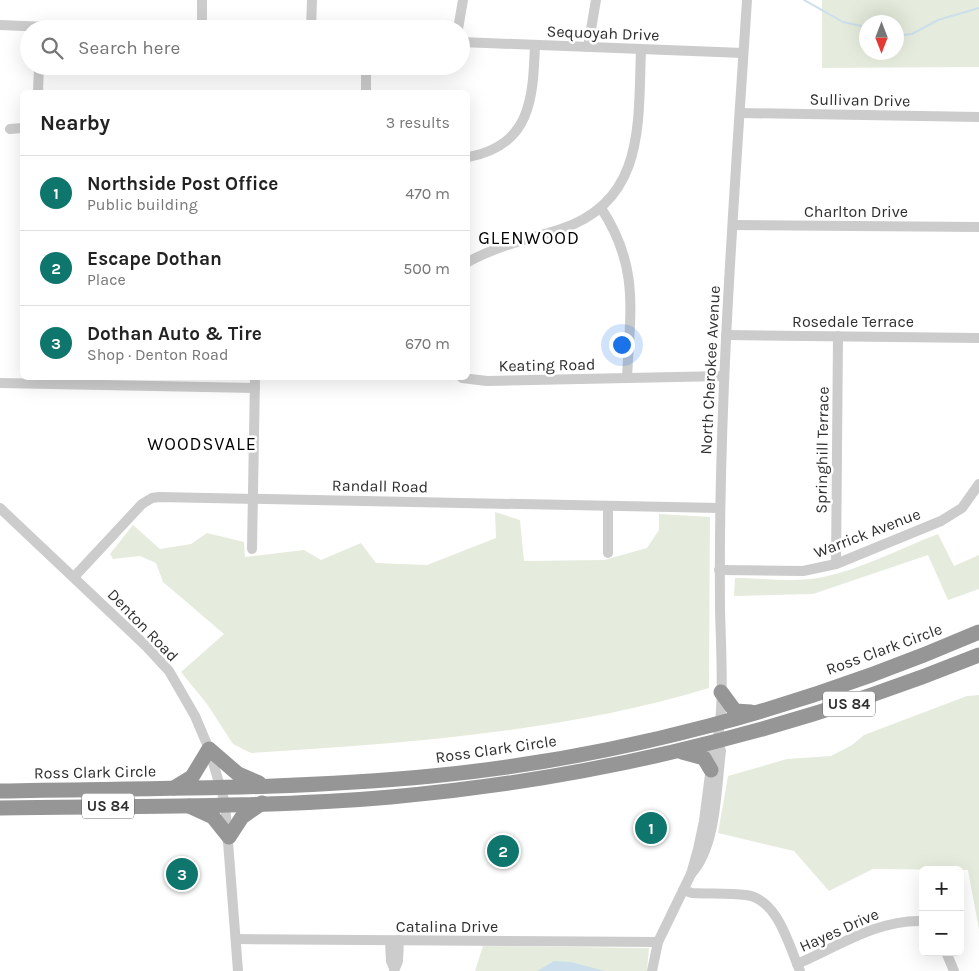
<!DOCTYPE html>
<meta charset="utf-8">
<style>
:root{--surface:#fff;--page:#f2f2f2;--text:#222;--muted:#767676;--line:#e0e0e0;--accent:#0f766e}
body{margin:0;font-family:Karla,sans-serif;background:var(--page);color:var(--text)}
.controls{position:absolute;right:15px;bottom:15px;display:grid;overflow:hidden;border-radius:8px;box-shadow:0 5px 20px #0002}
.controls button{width:45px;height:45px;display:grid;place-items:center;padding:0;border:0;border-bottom:1px solid var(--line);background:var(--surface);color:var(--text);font:25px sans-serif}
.compass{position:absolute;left:859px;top:15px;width:45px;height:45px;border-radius:50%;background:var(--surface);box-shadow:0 5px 20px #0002;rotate:180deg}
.you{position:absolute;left:621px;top:344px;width:18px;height:18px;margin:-12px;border:4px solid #fff;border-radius:50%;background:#1a73e8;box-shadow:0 0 0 8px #1a73e833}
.badge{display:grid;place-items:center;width:32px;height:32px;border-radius:50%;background:var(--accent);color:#fff;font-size:16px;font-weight:700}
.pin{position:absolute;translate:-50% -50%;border:2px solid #fff;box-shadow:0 1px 5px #0006}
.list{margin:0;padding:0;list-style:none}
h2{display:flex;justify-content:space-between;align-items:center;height:65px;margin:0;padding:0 20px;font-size:21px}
h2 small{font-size:16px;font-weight:400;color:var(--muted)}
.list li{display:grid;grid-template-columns:32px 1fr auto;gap:15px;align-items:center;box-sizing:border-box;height:75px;padding:0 20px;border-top:1px solid var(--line)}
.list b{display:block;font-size:19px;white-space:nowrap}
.list p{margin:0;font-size:16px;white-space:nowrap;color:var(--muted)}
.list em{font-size:16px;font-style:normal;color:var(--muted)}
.icon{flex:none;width:28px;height:28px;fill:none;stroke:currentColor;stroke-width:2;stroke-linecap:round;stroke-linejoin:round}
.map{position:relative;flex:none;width:979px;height:971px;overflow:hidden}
.search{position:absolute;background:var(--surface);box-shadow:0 5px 20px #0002;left:20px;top:20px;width:450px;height:55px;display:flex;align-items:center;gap:12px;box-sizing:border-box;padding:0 18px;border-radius:28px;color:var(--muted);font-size:19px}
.panel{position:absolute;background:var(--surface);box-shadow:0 5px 20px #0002;left:20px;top:90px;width:450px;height:290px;border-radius:8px}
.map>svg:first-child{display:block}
</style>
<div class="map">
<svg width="979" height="971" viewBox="0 0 979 971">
<rect width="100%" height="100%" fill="#fff"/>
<g fill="#e5ecdd" fill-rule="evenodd">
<path d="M822,0H979V67L822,68ZM896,22V52H866V22Z"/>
<path d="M495,512L520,520L524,561L604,560L647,548L659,530V514L710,517L709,688C560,733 405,743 251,753L233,744L207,704L181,672L224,634L163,582L156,563L140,556L113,559L110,554L133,525L160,549L191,544L207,533L244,542L245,557L304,550L321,560L361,543L376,563L427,565L496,538Z"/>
<path d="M938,534L954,566L979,555V589L948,600L928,555L813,594L734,596L735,578C763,578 795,583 823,577C862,569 901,548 938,534Z"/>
<path d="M979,695V930L968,870L873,869L829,891L794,851L718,833L728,776L787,759L831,756L852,745L864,735L967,696Z"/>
<path d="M483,946L649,948L647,971H475Z"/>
</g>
<path fill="#cadfeb" d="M554,961L571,962L605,971H537Z"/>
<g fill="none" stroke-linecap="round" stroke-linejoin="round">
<g stroke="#cadfeb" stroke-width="2">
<path d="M804,0L843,22L866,27"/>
<path d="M896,31L904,35L912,34L938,20L979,8"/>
</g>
<g stroke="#ccc" stroke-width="10">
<path d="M0,25L95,29"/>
<path d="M202,29V0"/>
<path d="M311,29L312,0"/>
<path d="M458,29L463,0"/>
<path d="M461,42L743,53"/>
<path d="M588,47L596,0"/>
<path d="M38,92L39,66"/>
<path d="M366,92V66"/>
<path d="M740,113L979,117"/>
<path d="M10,129L22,128"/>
<path d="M468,157C531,146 533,98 535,45"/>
<path d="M601,208C640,267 630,312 627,378"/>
<path d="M733,225L979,227"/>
<path d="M468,262C496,246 530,239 561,229C646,201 638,122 641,49"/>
<path d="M726,335L979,338"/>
<path d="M462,378L487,381L724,376"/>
<path d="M0,383L255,388"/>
<path d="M608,506V553"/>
<path d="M0,508L146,646L169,671L195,716L209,749L225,803L238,971"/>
<path d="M252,549L255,378"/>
<path d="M836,564L838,336"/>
<path d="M719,570L803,571L836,564L941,521L962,508L979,484"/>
<path d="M74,577L142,504L152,498L159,497L720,508"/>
<path d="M691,874C717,846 716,788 721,751L718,742"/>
<path d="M683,890L692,893C710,894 728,893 746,895C778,899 789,946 800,971"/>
<path d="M236,939L658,942"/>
<path d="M390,941L391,961L394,968"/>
<path d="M946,952L954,971"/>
<path d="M797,964C837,947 878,919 923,921"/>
<path d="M394,971L398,961L399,940"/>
<path d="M652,971L658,942L691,874L698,849L704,821L713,751C727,727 720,636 720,605C718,403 734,201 747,0"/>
</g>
<g stroke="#969696" stroke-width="15">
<path d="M721,692L735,711L751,712"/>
<path d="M682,752L704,758L711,770"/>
<path d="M174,788L192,777L209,749L238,774L259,783"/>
<path d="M0,791C144,788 289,790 432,776C619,758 806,707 979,632"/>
<path d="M189,806L213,817L229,837L242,817L262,803"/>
<path d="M0,808C130,806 261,808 391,797C593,779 791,731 979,655"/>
</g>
</g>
<g text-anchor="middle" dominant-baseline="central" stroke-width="5" stroke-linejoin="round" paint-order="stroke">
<g fill="#fff" stroke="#6d6d6d" stroke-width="1">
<rect x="823" y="691.5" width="52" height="25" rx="4"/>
<rect x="82" y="793.5" width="52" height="25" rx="4"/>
</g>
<g font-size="15" font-weight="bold" fill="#2f2f2f">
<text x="849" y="704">US 84</text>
<text x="108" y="806">US 84</text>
</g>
<g font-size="16" fill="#2f2f2f" stroke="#fff">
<text transform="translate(603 33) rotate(2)">Sequoyah Drive</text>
<text transform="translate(860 100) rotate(1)">Sullivan Drive</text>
<text x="856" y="211">Charlton Drive</text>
<text x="853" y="321">Rosedale Terrace</text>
<text transform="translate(547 365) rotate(-1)">Keating Road</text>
<text transform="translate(710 370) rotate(-87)">North Cherokee Avenue</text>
<text transform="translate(822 450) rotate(-89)">Springhill Terrace</text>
<text transform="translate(380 486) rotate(1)">Randall Road</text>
<text transform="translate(867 533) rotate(-21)">Warrick Avenue</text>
<text transform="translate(143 625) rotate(46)">Denton Road</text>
<text transform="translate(884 649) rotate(-20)">Ross Clark Circle</text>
<text transform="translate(496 749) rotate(-8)">Ross Clark Circle</text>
<text transform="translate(95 772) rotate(-1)">Ross Clark Circle</text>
<text x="447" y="926">Catalina Drive</text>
<text transform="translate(839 930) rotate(-24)">Hayes Drive</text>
</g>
<g font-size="18" letter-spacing="1" fill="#000" stroke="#fff">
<text x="529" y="238">GLENWOOD</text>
<text x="202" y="444">WOODSVALE</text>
</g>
</g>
</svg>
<div class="controls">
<button>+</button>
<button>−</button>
</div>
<svg class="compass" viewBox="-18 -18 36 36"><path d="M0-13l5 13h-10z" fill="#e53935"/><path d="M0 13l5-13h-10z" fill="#767676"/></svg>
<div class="you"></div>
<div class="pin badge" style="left:651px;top:828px">1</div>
<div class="pin badge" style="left:503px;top:851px">2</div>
<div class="pin badge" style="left:182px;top:874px">3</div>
<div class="search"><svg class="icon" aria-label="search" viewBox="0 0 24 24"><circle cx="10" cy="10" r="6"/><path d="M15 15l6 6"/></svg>Search here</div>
<section class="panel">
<h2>Nearby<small>3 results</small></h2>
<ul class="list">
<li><span class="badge">1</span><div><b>Northside Post Office</b><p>Public building</p></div><em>470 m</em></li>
<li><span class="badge">2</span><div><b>Escape Dothan</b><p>Place</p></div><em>500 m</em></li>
<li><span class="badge">3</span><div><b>Dothan Auto &amp; Tire</b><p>Shop · Denton Road</p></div><em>670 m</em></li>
</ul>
</section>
</div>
